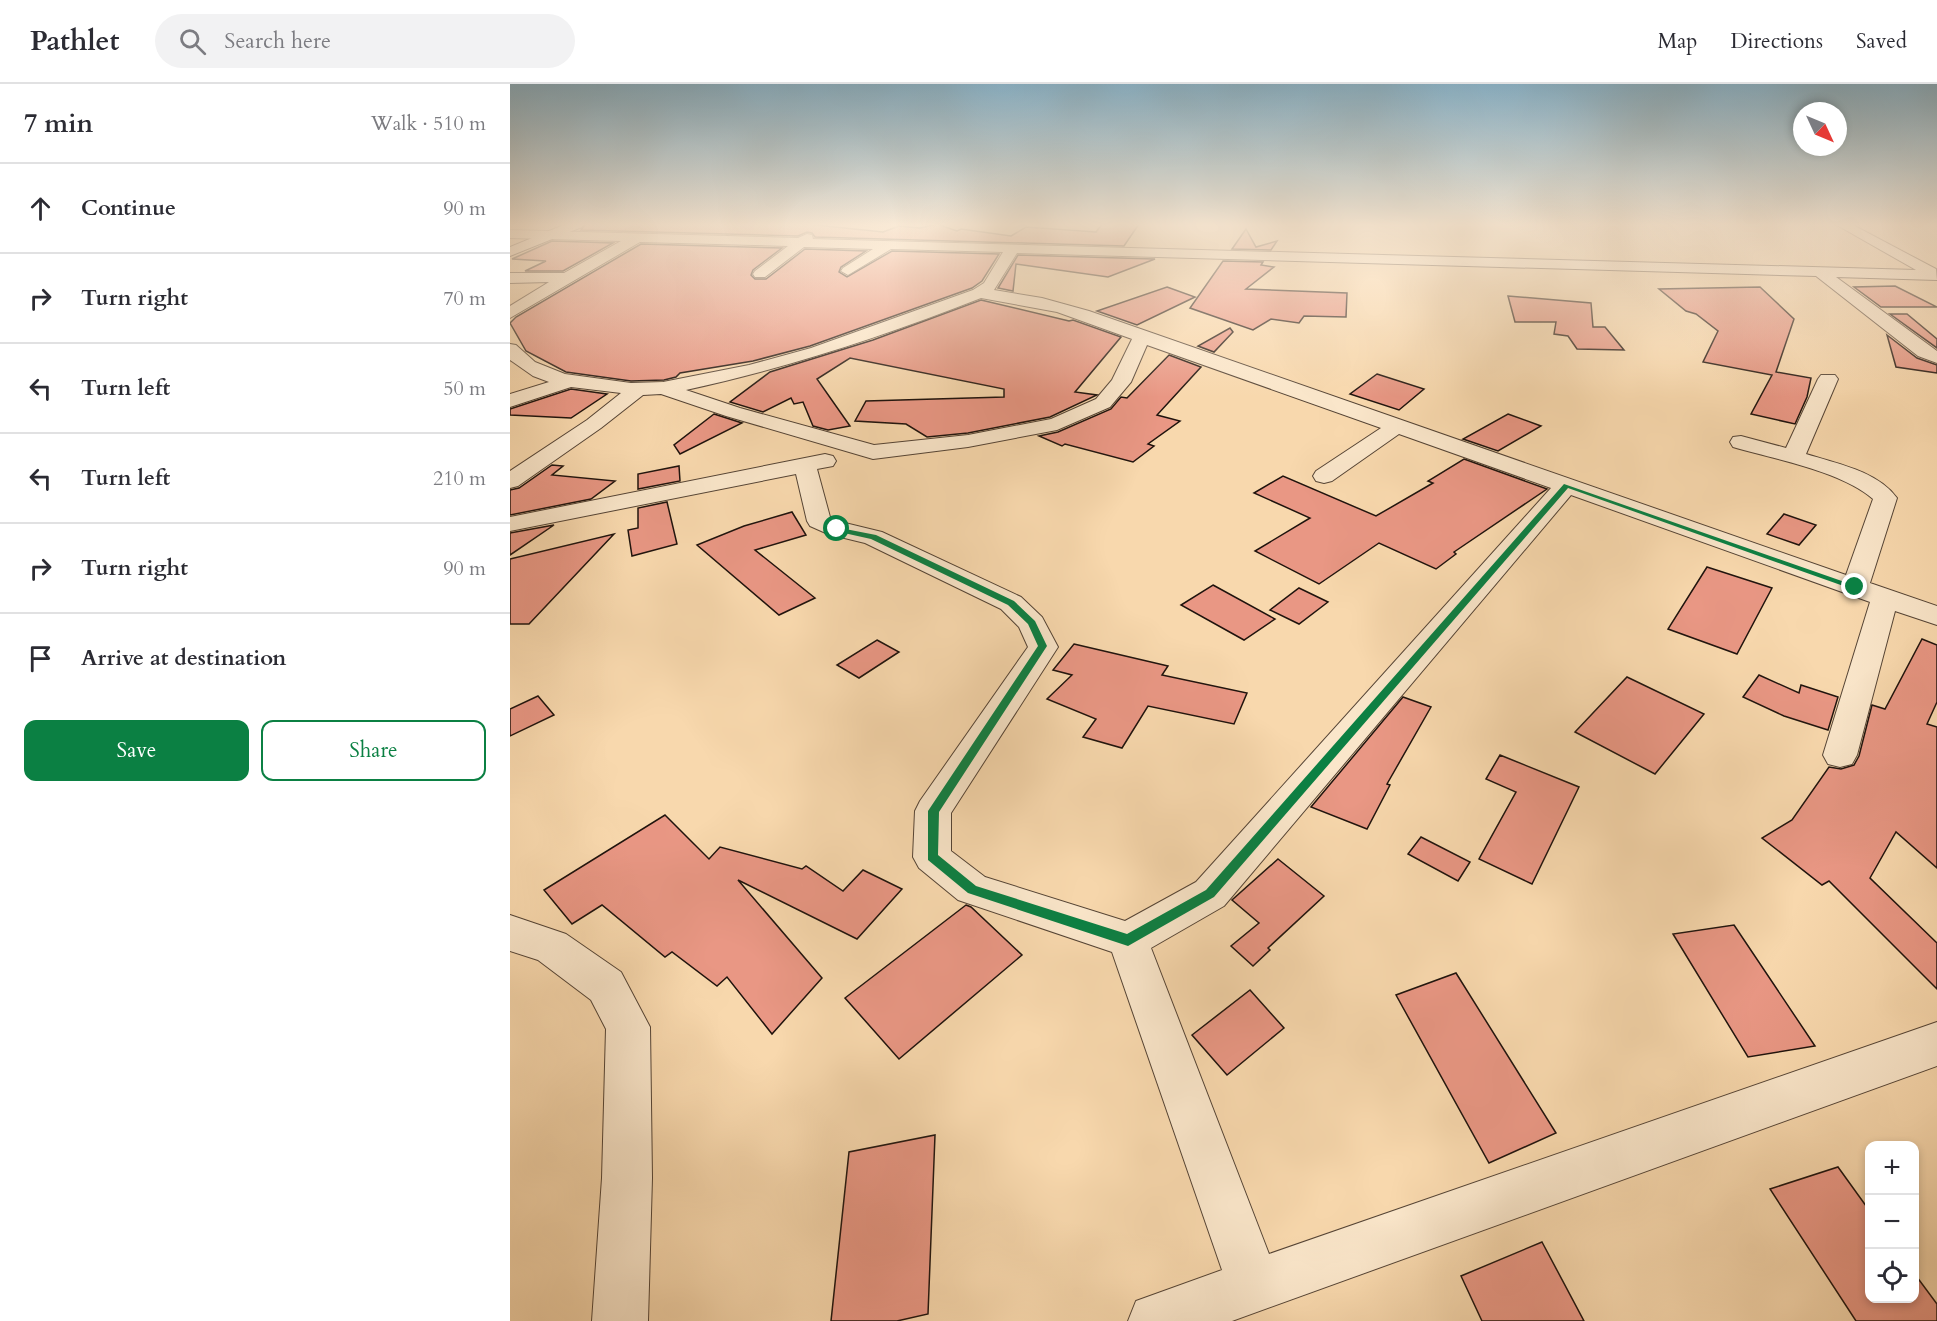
<!DOCTYPE html>
<meta charset="utf-8">
<style>
:root{--surface:#fff;--page:#f2f2f3;--text:#2b2b33;--muted:#7c7c81;--line:#e1e1e2;--accent:#0b8043}
body{margin:0;font-family:Cardo,serif;background:var(--page);color:var(--text)}
.controls{position:absolute;right:18px;bottom:18px;display:grid;overflow:hidden;border-radius:12px;box-shadow:0 3px 9px #0003}
.controls button{width:54px;height:54px;display:grid;place-items:center;padding:0;border:0;border-bottom:2px solid var(--line);background:var(--surface);color:var(--text);font:30px sans-serif}
.compass{position:absolute;left:1283px;top:18px;width:54px;height:54px;border-radius:50%;background:var(--surface);box-shadow:0 3px 9px #0003;rotate:134deg}
.stop{position:absolute;width:18px;height:18px;margin:-14px;border:4px solid #0b8043;border-radius:50%;background:#fff}
.stop.end{background:#0b8043;border-color:#fff;box-shadow:0 2px 6px #0008}
.list{margin:0;padding:0;list-style:none}
h2{display:flex;justify-content:space-between;align-items:center;height:78px;margin:0;padding:0 24px;font-size:26px}
h2 small{font-size:20px;font-weight:400;color:var(--muted)}
.list li{display:grid;grid-template-columns:39px 1fr auto;gap:18px;align-items:center;box-sizing:border-box;height:90px;padding:0 24px;border-top:2px solid var(--line)}
.list b{display:block;font-size:22px;white-space:nowrap}
.list em{font-size:20px;font-style:normal;color:var(--muted)}
.actions{display:flex;gap:12px;padding:18px 24px}
.actions a{flex:1;padding:14px 0;border:2px solid var(--accent);border-radius:12px;text-align:center;font-size:21px;color:var(--accent)}
.actions .main{background:var(--accent);color:#fff}
.icon{flex:none;width:33px;height:33px;fill:none;stroke:currentColor;stroke-width:2;stroke-linecap:round;stroke-linejoin:round}
.map{position:relative;flex:none;width:1427px;height:1237px;overflow:hidden}
header{display:flex;align-items:center;gap:36px;box-sizing:border-box;height:84px;padding:0 30px;background:var(--surface);border-bottom:2px solid var(--line)}
header strong{font-size:28px}
nav{display:flex;gap:33px;margin-inline-start:auto;font-size:21px}
.search{width:420px;height:54px;background:var(--page);display:flex;align-items:center;gap:15px;box-sizing:border-box;padding:0 21px;border-radius:33px;color:var(--muted);font-size:22px}
main{display:flex}
aside{flex:1;background:var(--surface)}
.map>svg:first-child{display:block}
</style>
<header>
<strong>Pathlet</strong>
<div class="search"><svg class="icon" aria-label="search" viewBox="0 0 24 24"><circle cx="10" cy="10" r="6"/><path d="M15 15l6 6"/></svg>Search here</div>
<nav><a>Map</a><a>Directions</a><a>Saved</a></nav>
</header>
<main>
<aside>
<h2>7 min<small>Walk · 510 m</small></h2>
<ul class="list">
<li><svg class="icon" aria-label="ahead" viewBox="0 0 24 24"><path d="M12 20V5M6 11l6-6 6 6"/></svg><div><b>Continue</b></div><em>90 m</em></li>
<li><svg class="icon" aria-label="right" viewBox="0 0 24 24"><path d="M7 20v-9h11M14 6l5 5-5 5"/></svg><div><b>Turn right</b></div><em>70 m</em></li>
<li><svg class="icon" aria-label="left" viewBox="0 0 24 24"><path d="M17 20v-9H6M10 6l-5 5 5 5"/></svg><div><b>Turn left</b></div><em>50 m</em></li>
<li><svg class="icon" aria-label="left" viewBox="0 0 24 24"><path d="M17 20v-9H6M10 6l-5 5 5 5"/></svg><div><b>Turn left</b></div><em>210 m</em></li>
<li><svg class="icon" aria-label="right" viewBox="0 0 24 24"><path d="M7 20v-9h11M14 6l5 5-5 5"/></svg><div><b>Turn right</b></div><em>90 m</em></li>
<li><svg class="icon" aria-label="arrive" viewBox="0 0 24 24"><path d="M6 21V4h12l-3 4 3 4H6"/></svg><div><b>Arrive at destination</b></div></li>
</ul>
<div class="actions"><a class="main">Save</a><a>Share</a></div>
</aside>
<div class="map">
<svg width="1427" height="1237" viewBox="0 0 1427 1237">
<rect width="100%" height="100%" fill="#f8d8ad"/>
<filter id="stains"><feTurbulence type="fractalNoise" baseFrequency=".00333" numOctaves="4"/><feColorMatrix values="0 0 0 0 .2 0 0 0 0 .09 0 0 0 0 .02 0 0 0 .5 -.17"/></filter>
<radialGradient id="worn" r=".72"><stop offset=".6" stop-color="#630" stop-opacity="0"/><stop offset="1" stop-color="#630" stop-opacity=".3"/></radialGradient>
<g fill="#e99784" stroke="#1f130d" stroke-width="1.5">
<path d="M76,140H297L373,148L389,142L410,144L427,140L447,147L451,145L501,152L516,143L586,148L592,140H629L614,162L305,153L302,149L297,148L288,152L71,146Z"/>
<path d="M736,145L746,163L767,157L761,166L722,165Z"/>
<path d="M42,157L103,159L53,187H15L36,177L2,175Z"/>
<path d="M131,160L272,164L243,186L241,191L245,195H256L295,165L356,167L331,183L329,188L337,193L382,167L489,170L472,197L462,204L300,262L243,277L170,289L166,293L154,296L121,297L56,288L16,267L0,239L6,233Z"/>
<path d="M508,171L645,175L598,193L506,180L503,207L488,204Z"/>
<path d="M713,177L753,178L751,181L764,183L736,205L837,209L836,233L794,232L789,239L761,235L743,246L680,224Z"/>
<path d="M1385,202L1427,223H1371L1344,203Z"/>
<path d="M657,203L685,213L627,241L587,227Z"/>
<path d="M1250,203L1284,235L1266,288L1301,294L1297,313L1285,340L1241,330L1262,291L1193,278L1208,247L1186,230L1176,227L1149,205Z"/>
<path d="M998,212L1081,219L1083,243H1095L1114,266L1067,265L1058,252L1044,250L1046,238H1005Z"/>
<path d="M471,216L559,237L563,236L611,253L565,308L587,311L540,333L458,349L417,353L396,340L345,337L356,317L494,313V305L340,274L307,295L340,342L318,346L303,342L293,318L284,320L281,314L253,328L220,318L260,288L363,256Z"/>
<path d="M1380,230H1397L1427,255V264Z"/>
<path d="M720,244L723,248L704,268L688,262Z"/>
<path d="M1377,251L1407,274L1427,281V289L1386,283Z"/>
<path d="M659,271L691,283L647,331L670,337L638,360L644,362L623,378L555,360L552,362L529,352L548,348L601,325L611,313L617,314Z"/>
<path d="M867,290L914,305L889,326L840,310Z"/>
<path d="M61,305L97,310L61,334L0,331V325Z"/>
<path d="M204,330L232,339L170,370L164,361Z"/>
<path d="M998,330L1031,342L988,367L953,355Z"/>
<path d="M954,375L1037,405L944,468L946,470L926,485L869,459L809,500L745,467L800,434L744,409L773,392L866,432L923,399L918,397Z"/>
<path d="M42,381L53,382L42,391L105,397L81,415L0,431V406L9,404Z"/>
<path d="M169,382L170,397L128,405V390Z"/>
<path d="M157,418L167,460L122,472L118,446L128,444V424Z"/>
<path d="M282,428L296,451L245,466L305,514L269,531L187,461L234,442Z"/>
<path d="M1274,430L1306,441L1289,461L1257,450Z"/>
<path d="M44,441L0,471V449Z"/>
<path d="M104,450L19,540H0V475Z"/>
<path d="M1197,483L1262,504L1227,570L1158,545Z"/>
<path d="M703,501L765,535L734,556L671,521Z"/>
<path d="M789,504L818,518L789,540L760,526Z"/>
<path d="M1412,555L1427,561V618L1417,640L1427,643V784L1386,748L1360,794L1427,859V905L1319,797L1312,801L1252,754L1282,736L1319,683L1331,685L1344,681L1349,672L1362,621L1375,625Z"/>
<path d="M367,556L389,568L349,594L327,581Z"/>
<path d="M564,560L658,582L652,591L737,609L724,640L638,622L612,664L573,653L586,635L537,615L562,591L543,586Z"/>
<path d="M1249,591L1289,609L1291,601L1328,613L1318,646L1274,632L1233,613Z"/>
<path d="M1117,593L1194,630L1145,690L1065,648Z"/>
<path d="M28,612L44,631L0,652V625Z"/>
<path d="M893,613L921,623L877,700L880,701L857,745L801,723Z"/>
<path d="M990,671L1069,703L1022,800L969,775L1006,708L976,695Z"/>
<path d="M155,731L199,775L210,763L292,785L296,782L333,807L353,786L392,805L347,855L228,796L312,894L262,950L217,893L207,902L162,868L155,873L92,821L62,840L34,806Z"/>
<path d="M911,753L960,778L948,797L898,770Z"/>
<path d="M768,775L814,812L758,864L760,866L743,882L721,862L749,839L722,816Z"/>
<path d="M456,821L461,823L512,871L389,975L335,914Z"/>
<path d="M1224,841L1305,962L1238,973L1163,850Z"/>
<path d="M946,889L1046,1049L979,1079L886,911Z"/>
<path d="M740,906L774,944L717,991L682,951Z"/>
<path d="M425,1051L418,1230L387,1237H321L339,1068Z"/>
<path d="M1328,1083L1359,1126V1215H1404V1189L1427,1220V1237H1346L1260,1105Z"/>
<path d="M1032,1158L1074,1237H972L951,1192Z"/>
</g>
<g fill="none" stroke-linecap="round" stroke-linejoin="round">
<defs>
<g id="minor">
<path d="M1325,140H1341L1426,185L1427,196L1326,193L1427,267V279L1408,272L1306,192L507,169L484,206L532,214L579,227L1336,491L1363,415C1331,387 1264,375 1223,363L1220,358L1223,353L1231,352L1276,364L1308,295L1311,291H1325L1328,295L1296,370C1325,379 1368,387 1387,414L1360,499L1427,522V541L1385,527L1347,671L1342,680L1330,683L1318,680L1313,671L1360,518L1061,411L714,822L641,864L759,1170L1427,938V982L722,1237H618L626,1217L712,1186L602,868L448,816L409,784L403,773L405,727L410,717L518,563L509,543L491,525L355,459L318,450L300,442L297,437L286,390L0,447V433L315,370L323,372L326,377L323,382L307,385L320,433L335,439L372,448L511,513L532,533L548,563L441,729V767L475,793L615,837L686,798L1041,404L889,350L822,397L814,399L806,397L803,392L806,387L871,344L637,261L621,298L600,323L547,346L458,363L363,375L216,332L151,310L133,311L91,344L8,402L0,404V387L77,336L111,309L61,303L0,323V310L39,298L23,292L3,278L0,276V260L6,261L25,278L55,290L121,299L153,298L239,281L301,264L463,206L474,199L493,168L381,165L338,191L331,187L333,184L363,165L294,163L255,193H245L243,190L245,187L278,162L130,158L0,234V222L39,198L0,199V189H54L111,157L0,154V146L288,154L297,150L302,151L303,155L1406,186ZM471,214L547,228L622,255L602,296L586,315L541,335L458,351L364,361L230,324L176,306C278,284 374,252 471,214Z"/>
<path d="M0,831L56,850L111,888L140,943L142,1094L138,1237H82L92,1094L96,945L81,916L28,876L0,867Z"/>
</g>
<path id="secondary" d="M56,140H74L72,143L0,172V163Z"/>
</defs>
<use href="#minor" stroke="#554435" stroke-width="2"/>
<use href="#secondary" stroke="#1f130d" stroke-width="2"/>
<use href="#minor" fill="#fae6ca" fill-rule="evenodd"/>
<use href="#secondary" fill="#fae6ca" fill-rule="evenodd"/>
</g>
<linearGradient id="sky" x2="0" y2="1"><stop stop-color="#8ab6ce"/><stop offset="0.45" stop-color="#fcedda"/><stop offset="1" stop-color="#fcedda" stop-opacity="0"/></linearGradient>
<rect width="1427" height="313" fill="url(#sky)"/>
<path fill="#0b8043" d="M1054,400L1349,503L1342,505L1058,404L704,813L618,862L458,809L418,776V727L528,562L518,540L498,521L361,455L325,447V443L366,451L504,517L525,537L537,562L429,728L428,771L466,802L617,850L696,806Z"/>
<rect width="100%" height="100%" filter="url(#stains)"/>
<rect width="100%" height="100%" fill="url(#worn)"/>
</svg>
<div class="controls">
<button>+</button>
<button>−</button>
<button><svg class="icon" aria-label="locate" viewBox="0 0 24 24"><circle cx="12" cy="12" r="6"/><path d="M12 2v4M12 18v4M2 12h4M18 12h4"/></svg></button>
</div>
<svg class="compass" viewBox="-18 -18 36 36"><path d="M0-13l5 13h-10z" fill="#e53935"/><path d="M0 13l5-13h-10z" fill="#7c7c81"/></svg>
<div class="stop" style="left:327px;top:445px"></div>
<div class="stop end" style="left:1345px;top:503px"></div>
</div>
</main>
